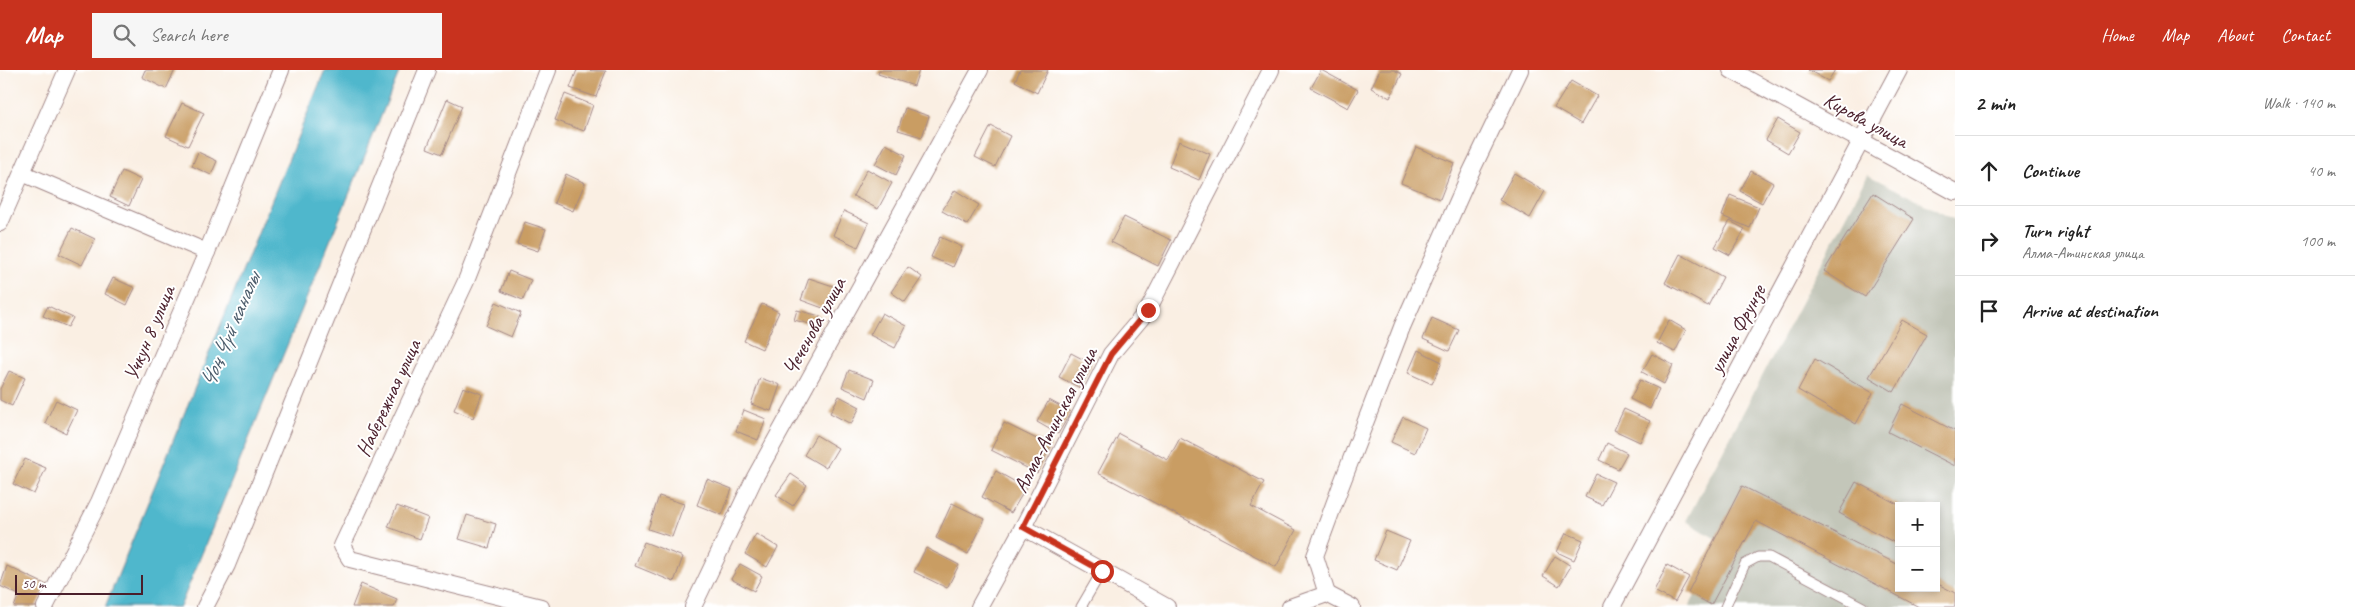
<!DOCTYPE html>
<meta charset="utf-8">
<style>
:root{--surface:#fff;--page:#f6f6f6;--text:#222;--muted:#767676;--line:#e0e0e0;--accent:#c8321e}
body{margin:0;font-family:Caveat,sans-serif;background:var(--page);color:var(--text)}
.controls{position:absolute;right:15px;bottom:15px;display:grid;overflow:hidden;border-radius:0px;box-shadow:0 2px 8px #0003}
.controls button{width:45px;height:45px;display:grid;place-items:center;padding:0;border:0;border-bottom:1px solid var(--line);background:var(--surface);color:var(--text);font:25px sans-serif}
.scale{position:absolute;left:15px;bottom:12px;width:128px;box-sizing:border-box;padding-left:5px;border:2px solid #4a1f2b;border-top:0;font-size:14px;line-height:18px;white-space:nowrap;color:#4a1f2b;-webkit-text-stroke:4px #fff;paint-order:stroke}
.stop{position:absolute;width:15px;height:15px;margin:-11px;border:4px solid #c8321e;border-radius:50%;background:#fff}
.stop.end{background:#c8321e;border-color:#fff;box-shadow:0 1px 5px #0008}
.list{margin:0;padding:0;list-style:none}
h2{display:flex;justify-content:space-between;align-items:center;height:65px;margin:0;padding:0 20px;font-size:21px}
h2 small{font-size:16px;font-weight:400;color:var(--muted)}
.list li{display:grid;grid-template-columns:32px 1fr auto;gap:15px;align-items:center;box-sizing:border-box;height:70px;padding:0 20px;border-top:1px solid var(--line)}
.list b{display:block;font-size:19px;white-space:nowrap}
.list p{margin:0;font-size:16px;white-space:nowrap;color:var(--muted)}
.list em{font-size:16px;font-style:normal;color:var(--muted)}
.icon{flex:none;width:28px;height:28px;fill:none;stroke:currentColor;stroke-width:2;stroke-linecap:round;stroke-linejoin:round}
.map{position:relative;flex:none;width:1955px;height:537px;overflow:hidden}
header{display:flex;align-items:center;gap:30px;box-sizing:border-box;height:70px;padding:0 25px;background:var(--accent);color:#fff}
header strong{font-size:24px}
nav{display:flex;gap:28px;margin-inline-start:auto;font-size:18px}
.search{width:350px;height:45px;background:var(--page);display:flex;align-items:center;gap:12px;box-sizing:border-box;padding:0 18px;border-radius:0px;color:var(--muted);font-size:19px}
main{display:flex}
aside{flex:1;background:var(--surface)}
.map>svg:first-child{display:block}
</style>
<header>
<strong>Map</strong>
<div class="search"><svg class="icon" aria-label="search" viewBox="0 0 24 24"><circle cx="10" cy="10" r="6"/><path d="M15 15l6 6"/></svg>Search here</div>
<nav><a>Home</a><a>Map</a><a>About</a><a>Contact</a></nav>
</header>
<main>
<div class="map">
<svg width="1955" height="537" viewBox="0 0 1955 537">
<rect width="100%" height="100%" fill="#fff"/>
<filter id="ink" filterUnits="userSpaceOnUse"><feTurbulence type="fractalNoise" baseFrequency=".02" numOctaves="2"/><feDisplacementMap in="SourceGraphic" scale="10" xChannelSelector="R" yChannelSelector="G"/><feConvolveMatrix kernelMatrix="1 2 1 2 8 2 1 2 1" color-interpolation-filters="sRGB"/></filter>
<filter id="wash" filterUnits="userSpaceOnUse"><feTurbulence type="fractalNoise" baseFrequency=".0096" numOctaves="4" result="noise"/><feDisplacementMap in="SourceGraphic" scale="20" xChannelSelector="R" yChannelSelector="G"/><feGaussianBlur stdDeviation="1.12" result="paint"/><feColorMatrix in="noise" values="0 0 0 0 0 0 0 0 0 0 0 0 0 0 0 0 0 1.4 0 .05"/><feComposite in="paint" operator="in"/></filter>
<g filter="url(#wash)">
<rect width="100%" height="100%" fill="#faefe3"/>
<path fill="#c3c6b9" fill-rule="evenodd" d="M1868,105L1955,150V537H1689L1723,473L1686,451ZM1899,436H1936V518H1899Z"/>
<path fill="#4fb7cc" stroke="#4c6b7c" d="M325,0H400L180,537H105Z"/>
<g id="blocks">
<g fill="#c99d63">
<path d="M145,0H175L166,19L142,7Z"/>
<path d="M577,0L606,1L596,27L570,18Z"/>
<path d="M879,0H919L914,16L878,4Z"/>
<path d="M1020,0H1048L1037,23L1015,11Z"/>
<path d="M1321,0L1358,20L1348,38L1311,18Z"/>
<path d="M1380,0H1394L1402,4L1390,28L1371,18Z"/>
<path d="M1808,0H1835L1828,11Z"/>
<path d="M1571,11L1597,26L1581,54L1554,38Z"/>
<path d="M565,24L593,35L584,61L555,50Z"/>
<path d="M447,29L462,36L442,84L427,78Z"/>
<path d="M182,33L204,43L188,76L166,66Z"/>
<path d="M905,38L929,46L922,67L898,60Z"/>
<path d="M1778,49L1800,62L1788,83L1766,70Z"/>
<path d="M991,56L1010,66L995,97L975,87Z"/>
<path d="M1179,71L1210,84L1199,110L1169,97Z"/>
<path d="M886,74L906,85L896,105L875,94Z"/>
<path d="M1416,77L1454,93L1440,129L1401,113Z"/>
<path d="M198,82L217,91L211,105L192,96Z"/>
<path d="M867,99L892,113L878,139L853,126Z"/>
<path d="M122,101L141,110L129,136L110,127Z"/>
<path d="M1751,101L1773,113L1762,133L1740,121Z"/>
<path d="M1514,103L1545,121L1530,148L1499,130Z"/>
<path d="M566,104L585,113L573,141L554,133Z"/>
<path d="M955,120L979,135L967,155L942,141Z"/>
<path d="M1873,123L1914,149L1865,227L1824,201Z"/>
<path d="M1730,125L1759,137L1750,158L1722,146Z"/>
<path d="M844,141L869,153L858,177L833,165Z"/>
<path d="M1124,147L1171,170L1158,196L1111,172Z"/>
<path d="M1730,151L1745,159L1730,185L1715,177Z"/>
<path d="M525,152L546,159L538,181L517,174Z"/>
<path d="M72,158L95,169L82,195L59,184Z"/>
<path d="M940,167L962,177L953,197L931,187Z"/>
<path d="M1680,184L1723,207L1708,236L1665,213Z"/>
<path d="M908,197L922,207L905,232L891,222Z"/>
<path d="M509,201L531,210L523,230L501,221Z"/>
<path d="M113,208L135,218L127,235L105,224Z"/>
<path d="M809,208L839,218L831,241L801,230Z"/>
<path d="M496,232L521,243L511,267L486,256Z"/>
<path d="M762,234L779,242L762,279L744,271Z"/>
<path d="M48,236L73,248L68,257L43,246Z"/>
<path d="M797,240L820,246L818,256L794,250Z"/>
<path d="M882,243L906,256L895,278L870,265Z"/>
<path d="M1432,248L1459,260L1449,281L1423,269Z"/>
<path d="M1669,250L1686,260L1675,282L1657,273Z"/>
<path d="M1902,250L1927,264L1894,322L1869,307Z"/>
<path d="M1418,280L1442,292L1432,314L1408,303Z"/>
<path d="M1071,283L1092,294L1080,318L1059,307Z"/>
<path d="M1652,284L1673,295L1664,314L1642,302Z"/>
<path d="M1815,289L1873,323L1856,354L1798,320Z"/>
<path d="M849,300L874,310L867,328L842,317Z"/>
<path d="M9,301L25,308L12,336L0,330V319Z"/>
<path d="M760,308L780,315L771,341L751,334Z"/>
<path d="M1640,310L1659,319L1650,339L1630,329Z"/>
<path d="M463,317L482,324L473,348L454,340Z"/>
<path d="M839,326L860,337L851,354L830,343Z"/>
<path d="M56,330L77,340L66,363L45,353Z"/>
<path d="M1049,330L1071,342L1058,364L1037,352Z"/>
<path d="M1902,334L1955,361V396L1888,362Z"/>
<path d="M1624,339L1650,351L1640,372L1614,360Z"/>
<path d="M744,340L766,349L758,370L736,361Z"/>
<path d="M1403,347L1426,358L1415,383L1391,372Z"/>
<path d="M1004,353L1051,376L1037,403L991,380Z"/>
<path d="M1119,364L1168,390L1180,368L1264,412L1251,436L1296,460L1276,497L1098,403Z"/>
<path d="M816,365L838,378L826,398L804,385Z"/>
<path d="M1607,373L1627,383L1618,399L1599,390Z"/>
<path d="M25,389L46,398L34,424L13,414Z"/>
<path d="M996,401L1026,418L1011,443L982,427Z"/>
<path d="M791,404L807,415L793,436L776,425Z"/>
<path d="M1596,404L1614,412L1602,435L1585,427Z"/>
<path d="M707,409L732,419L722,445L697,435Z"/>
<path d="M1856,412L1899,435V475L1839,443Z"/>
<path d="M1742,416L1899,495V518H1936V513L1955,523V537H1919L1756,451L1711,535L1688,522Z"/>
<path d="M659,426L684,434L672,467L648,459Z"/>
<path d="M952,433L985,449L968,484L936,468Z"/>
<path d="M397,436L428,448L420,469L388,457Z"/>
<path d="M467,445L496,454L489,478L459,469Z"/>
<path d="M1386,461L1410,471L1397,500L1374,490Z"/>
<path d="M1566,463L1583,470L1574,490L1557,482Z"/>
<path d="M756,464L778,477L767,497L745,484Z"/>
<path d="M644,472L683,487L674,512L635,496Z"/>
<path d="M926,478L959,495L947,518L914,502Z"/>
<path d="M1555,486L1571,496L1559,516L1543,506Z"/>
<path d="M740,494L762,506L754,521L731,509Z"/>
<path d="M1667,495L1689,507L1675,532L1654,521Z"/>
<path d="M7,496L47,515L36,537H14L19,525L0,516Z"/>
<path d="M361,514L397,529L394,537H352Z"/>
</g>
</g>
</g>
<g filter="url(#ink)">
<use href="#blocks" fill-opacity="0" stroke="#a28787" stroke-width="1"/>
<g fill="none" stroke-linecap="round" stroke-linejoin="round">
<defs>
<g id="lane">
<path d="M1081,537L1102,501"/>
<path d="M1725,537L1745,494L1758,487H1769L1863,537"/>
</g>
<g id="street">
<path d="M1731,0L1955,122"/>
<path d="M22,103L207,182"/>
<path d="M0,153L67,0"/>
<path d="M1023,457L1167,537"/>
<path d="M1327,524L1315,486L1340,418L1402,257L1469,106L1520,0"/>
<path d="M45,537L99,432L207,182L281,0"/>
<path d="M205,537L227,495L427,0"/>
<path d="M541,537L350,489L342,476L466,211L548,0"/>
<path d="M693,537L754,409L980,0"/>
<path d="M979,537L1023,457L1111,284L1148,240L1271,0"/>
<path d="M1290,537L1327,524L1352,537"/>
<path d="M1612,537L1899,0"/>
</g>
</defs>
<use href="#lane" stroke="#a28787" stroke-width="11"/>
<use href="#street" stroke="#a28787" stroke-width="18"/>
<use href="#lane" stroke="#fff" stroke-width="9"/>
<use href="#street" stroke="#fff" stroke-width="16"/>
</g>
</g>
<g fill="none" stroke-linecap="round" stroke-linejoin="round" filter="url(#ink)">
<path stroke="#c8321e" stroke-width="6" d="M1102,501L1023,457L1111,284L1148,240"/>
</g>
<g text-anchor="middle" dominant-baseline="central" stroke-width="4" stroke-linejoin="round" paint-order="stroke">
<g font-size="21" fill="#4a1f2b" stroke="#fff">
<text transform="translate(1866 50) rotate(29)">Кирова улица</text>
<text transform="translate(814 256) rotate(-61)">Чеченова улица</text>
<text transform="translate(1737 259) rotate(-62)">улица Фрунзе</text>
<text transform="translate(149 263) rotate(-67)">Учкун 8 улица</text>
<text transform="translate(388 328) rotate(-65)">Набережная улица</text>
<text transform="translate(1055 350) rotate(-63)">Алма-Атинская улица</text>
</g>
<g font-size="22" font-style="italic" fill="#4c5c6b" stroke="#fff">
<text transform="translate(230 260) rotate(-67)">Чоң Чүй каналы</text>
</g>
</g>
</svg>
<div class="controls">
<button>+</button>
<button>−</button>
</div>
<div class="scale">50 m</div>
<div class="stop" style="left:1102px;top:501px"></div>
<div class="stop end" style="left:1148px;top:240px"></div>
</div>
<aside>
<h2>2 min<small>Walk · 140 m</small></h2>
<ul class="list">
<li><svg class="icon" aria-label="ahead" viewBox="0 0 24 24"><path d="M12 20V5M6 11l6-6 6 6"/></svg><div><b>Continue</b></div><em>40 m</em></li>
<li><svg class="icon" aria-label="right" viewBox="0 0 24 24"><path d="M7 20v-9h11M14 6l5 5-5 5"/></svg><div><b>Turn right</b><p>Алма-Атинская улица</p></div><em>100 m</em></li>
<li><svg class="icon" aria-label="arrive" viewBox="0 0 24 24"><path d="M6 21V4h12l-3 4 3 4H6"/></svg><div><b>Arrive at destination</b></div></li>
</ul>
</aside>
</main>
